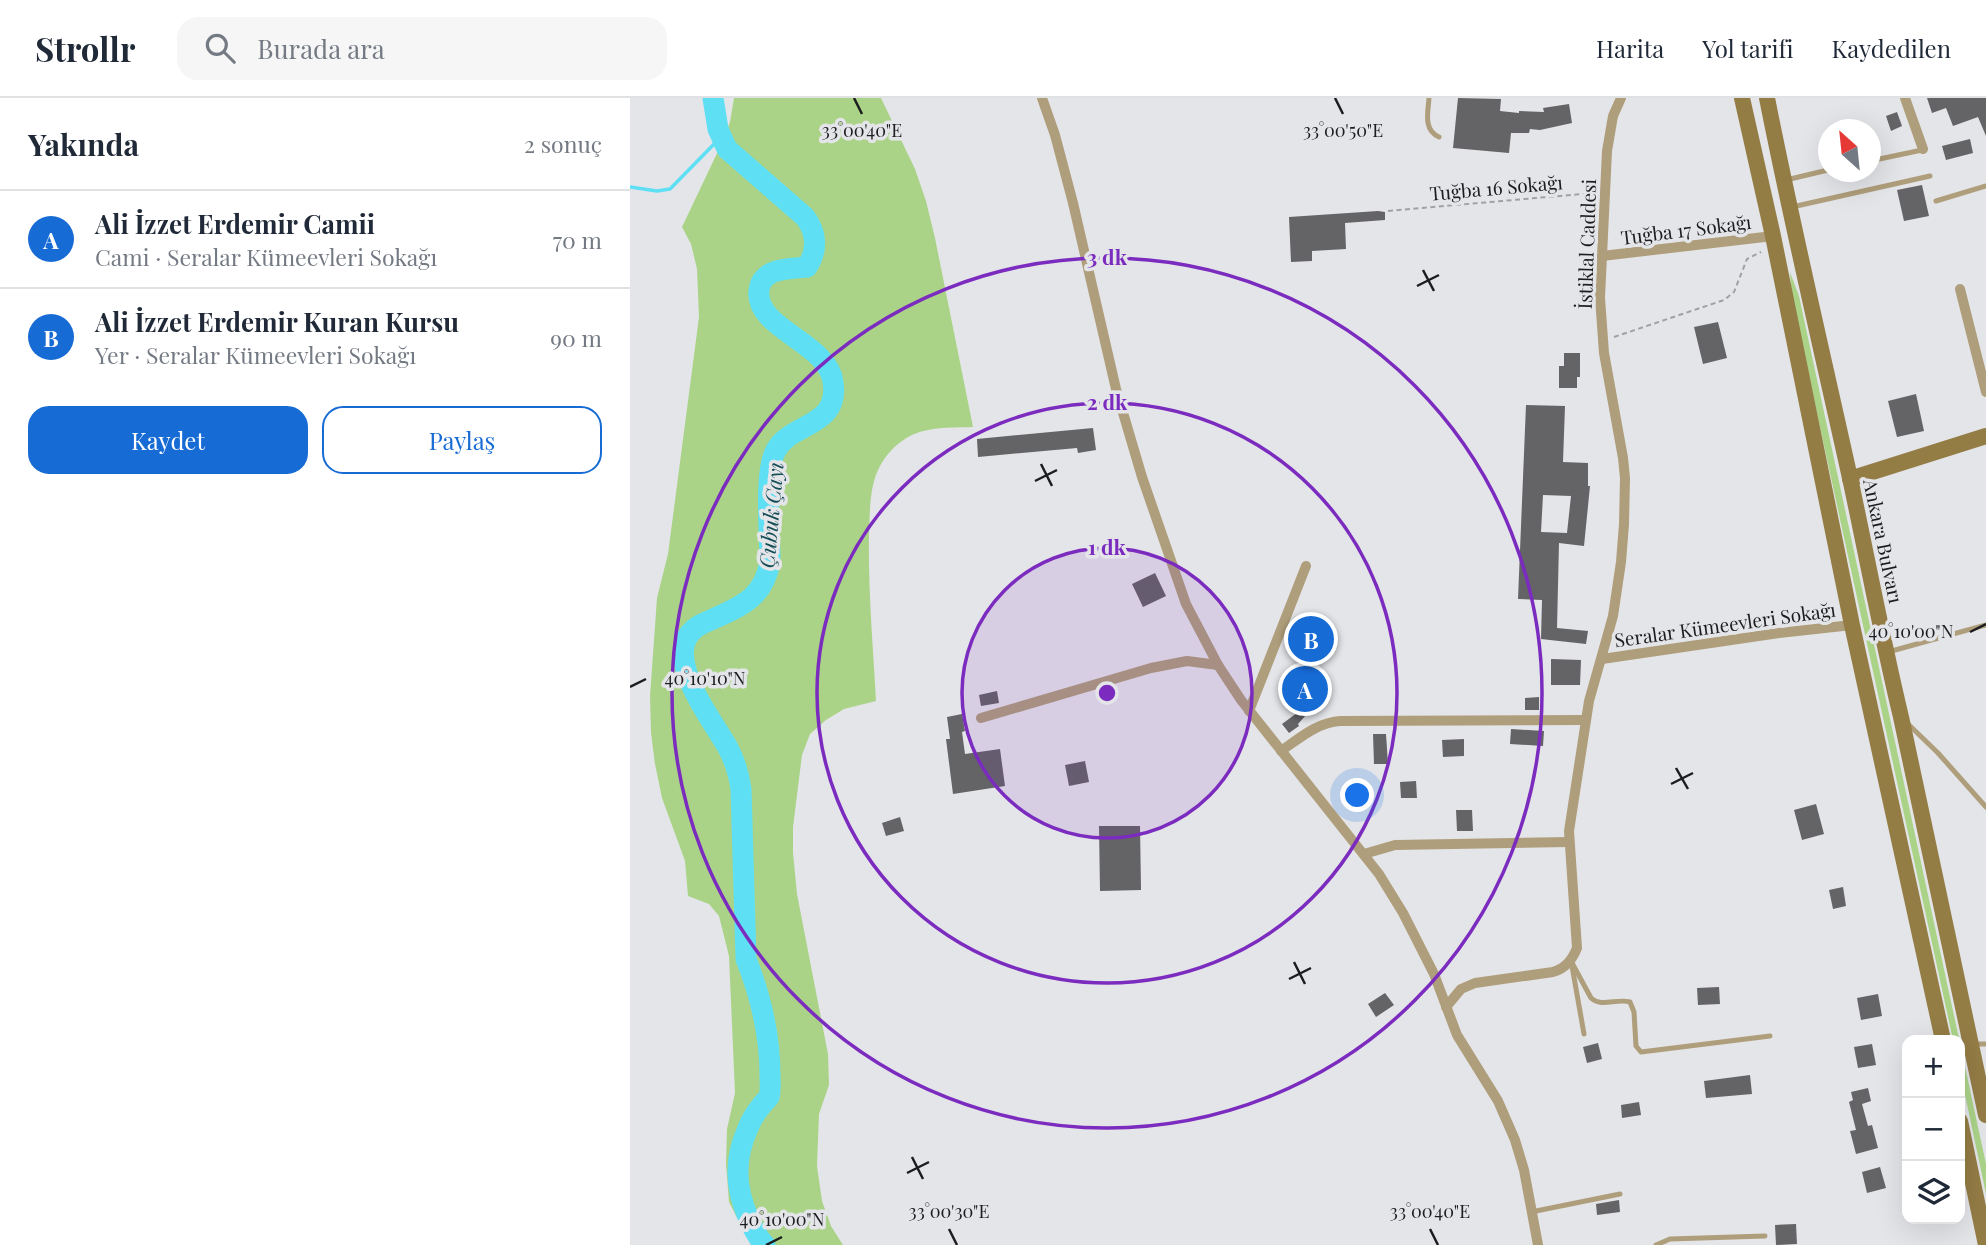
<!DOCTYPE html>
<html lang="tr">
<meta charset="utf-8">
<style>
:root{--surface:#fff;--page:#f6f6f7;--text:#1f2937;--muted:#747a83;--line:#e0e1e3;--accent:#176bd5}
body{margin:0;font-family:"Playfair Display",serif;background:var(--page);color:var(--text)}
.controls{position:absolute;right:21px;bottom:21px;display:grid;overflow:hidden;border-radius:14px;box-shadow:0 7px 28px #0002}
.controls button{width:63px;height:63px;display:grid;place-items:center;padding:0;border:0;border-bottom:2px solid var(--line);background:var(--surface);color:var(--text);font:35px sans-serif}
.compass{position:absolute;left:1188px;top:21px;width:63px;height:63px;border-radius:50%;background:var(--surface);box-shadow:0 7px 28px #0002;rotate:333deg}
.you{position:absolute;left:728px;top:698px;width:24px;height:24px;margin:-18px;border:5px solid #fff;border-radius:50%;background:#1a73e8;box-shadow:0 0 0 10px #1a73e833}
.badge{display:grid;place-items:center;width:46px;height:46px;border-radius:50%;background:var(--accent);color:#fff;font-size:23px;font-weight:700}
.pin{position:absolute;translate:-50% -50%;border:4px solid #fff;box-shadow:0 2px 7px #0006}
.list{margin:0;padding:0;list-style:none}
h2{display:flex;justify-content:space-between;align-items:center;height:91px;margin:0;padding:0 28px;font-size:30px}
h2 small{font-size:23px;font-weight:400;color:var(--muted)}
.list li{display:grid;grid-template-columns:46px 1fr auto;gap:21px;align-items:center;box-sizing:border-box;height:98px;padding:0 28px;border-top:2px solid var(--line)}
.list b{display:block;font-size:26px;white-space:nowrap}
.list p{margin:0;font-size:23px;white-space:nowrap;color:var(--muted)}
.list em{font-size:23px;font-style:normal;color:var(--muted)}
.actions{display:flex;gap:14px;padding:21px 28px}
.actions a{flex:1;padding:16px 0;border:2px solid var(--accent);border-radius:21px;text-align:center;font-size:24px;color:var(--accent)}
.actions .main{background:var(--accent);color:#fff}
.icon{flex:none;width:38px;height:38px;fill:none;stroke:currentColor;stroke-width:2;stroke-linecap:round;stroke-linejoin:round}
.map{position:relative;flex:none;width:1356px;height:1147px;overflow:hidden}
header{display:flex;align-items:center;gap:42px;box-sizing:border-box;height:98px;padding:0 35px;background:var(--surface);border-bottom:2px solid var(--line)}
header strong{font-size:33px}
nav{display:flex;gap:38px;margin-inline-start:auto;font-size:24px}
.search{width:490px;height:63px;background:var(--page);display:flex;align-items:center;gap:18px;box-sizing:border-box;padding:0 24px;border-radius:21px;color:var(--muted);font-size:26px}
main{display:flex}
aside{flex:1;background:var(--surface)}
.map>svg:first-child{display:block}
</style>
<header>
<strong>Strollr</strong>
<div class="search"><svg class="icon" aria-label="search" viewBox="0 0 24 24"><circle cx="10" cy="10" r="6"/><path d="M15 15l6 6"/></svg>Burada ara</div>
<nav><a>Harita</a><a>Yol tarifi</a><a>Kaydedilen</a></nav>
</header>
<main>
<aside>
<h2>Yakında<small>2 sonuç</small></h2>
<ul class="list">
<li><span class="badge">A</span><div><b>Ali İzzet Erdemir Camii</b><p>Cami · Seralar Kümeevleri Sokağı</p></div><em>70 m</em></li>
<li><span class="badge">B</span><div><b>Ali İzzet Erdemir Kuran Kursu</b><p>Yer · Seralar Kümeevleri Sokağı</p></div><em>90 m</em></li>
</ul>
<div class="actions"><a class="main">Kaydet</a><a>Paylaş</a></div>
</aside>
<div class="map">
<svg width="1356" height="1147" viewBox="0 0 1356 1147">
<rect width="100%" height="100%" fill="#e4e5e9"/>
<g fill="#abd388">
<path d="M78,0H90L96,34L100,24L104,0H251L285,71L296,103L305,140L343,329C321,330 294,328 275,341C265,347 256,357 250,368C239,388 240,415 239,437C238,492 243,547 246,603L214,611L196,622L180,636L172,657L163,729V755L167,796L198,956L199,987L189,1016L187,1068L192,1103L201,1128L213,1147H121L99,1104L96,1066L97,1031L105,995L99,858L89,818L79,806L58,798L55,763L32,700L25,666L21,635L20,598L27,500L38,456L69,219L67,171L61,146L52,129L90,49L83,26Z"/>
<path d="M1160,174L1169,198L1356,1066V1096L1330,973V942H1323L1162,200Z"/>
</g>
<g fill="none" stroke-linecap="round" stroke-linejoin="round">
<path stroke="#5edff4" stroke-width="3.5" d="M0,89L27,93L40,91L91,39"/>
<path stroke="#5edff4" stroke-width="21" d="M83,0L88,31L97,51L175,119C187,135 188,152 177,169C160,171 132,169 129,192C124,231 198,244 203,284C210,329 162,324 146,352C134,372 140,437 140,463C134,503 106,510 74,525C22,548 83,622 98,650C105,663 109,677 111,691L116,861C131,899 140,937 140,977C140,983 141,993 139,999C137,1002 134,1004 132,1007C126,1014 121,1022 118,1030C104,1061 105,1089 118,1119C123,1130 127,1139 135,1147"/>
</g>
<g fill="#646366" fill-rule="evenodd">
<path d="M828,0L871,1L870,13L889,15V13L914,14L913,10L939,6L942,25L910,32L900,31L899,35H881L879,55L823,50Z"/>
<path d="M1297,0H1356V38L1348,19L1323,28L1316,10L1302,15Z"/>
<path d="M1267,14L1272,28L1261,33L1256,18Z"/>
<path d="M1340,41L1343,55L1316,62L1312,48Z"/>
<path d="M1292,87L1299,118L1274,123L1267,92Z"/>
<path d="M748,113L755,114V122L715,125L716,151L682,153V163L661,164L659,119Z"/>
<path d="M1088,224L1097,260L1073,266L1064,229Z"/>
<path d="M934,255H950V279H947V290H929V268H934Z"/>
<path d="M1286,296L1294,333L1267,339L1258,303Z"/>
<path d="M896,307L935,308L933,364L958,365V388H960L954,448L929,445L927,530L958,533L956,546L911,541L912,502L888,501ZM913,397L941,398L937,435L911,434Z"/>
<path d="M463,330L466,352L448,355L447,350L348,359L347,341Z"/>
<path d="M525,475L536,498L513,509L502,486Z"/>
<path d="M677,527L694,535L685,555L668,547Z"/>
<path d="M921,561L951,562L950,587H921Z"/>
<path d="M674,565L701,589L668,626L669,628L659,635L652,626L671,612L649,593Z"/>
<path d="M367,593L369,605L351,608L349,597Z"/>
<path d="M909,599V612H895V600Z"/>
<path d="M332,616L335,633L332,634L335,656L370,651L375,688L323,696L316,641H320L317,619Z"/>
<path d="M881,631L914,633L913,648L880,646Z"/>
<path d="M743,636H756L758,666H744Z"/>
<path d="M834,641V658L813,659L812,642Z"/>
<path d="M455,663L459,684L439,688L435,667Z"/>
<path d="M786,683L787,700H771L770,684Z"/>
<path d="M1186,706L1194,736L1172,742L1164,712Z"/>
<path d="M826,712H842L843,733H827Z"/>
<path d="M270,719L274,733L256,738L252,725Z"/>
<path d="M469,728H510L511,792L470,793Z"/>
<path d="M1213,789L1216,808L1203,811L1199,792Z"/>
<path d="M1089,889L1090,906L1068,907L1067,890Z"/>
<path d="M755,895L764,907L746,919L738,906Z"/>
<path d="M1248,896L1252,918L1231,922L1227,900Z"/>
<path d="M968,945L972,961L957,965L953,949Z"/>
<path d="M1242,946L1246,967L1228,970L1224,949Z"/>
<path d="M1120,977L1122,996L1076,1000L1074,983Z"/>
<path d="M1238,990L1241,1003L1232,1006L1238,1028L1242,1027L1248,1050L1226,1056L1220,1033L1226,1032L1219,1004L1223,1002L1221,994Z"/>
<path d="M1009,1004L1011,1017L992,1020L991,1007Z"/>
<path d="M1250,1069L1256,1090L1237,1095L1232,1074Z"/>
<path d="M989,1102L990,1114L967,1117L966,1106Z"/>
<path d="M1166,1126L1167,1146L1146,1147L1145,1127Z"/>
</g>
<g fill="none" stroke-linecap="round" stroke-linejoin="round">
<g stroke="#a0a1a4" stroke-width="2" stroke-dasharray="5 3.5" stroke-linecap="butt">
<path d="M758,113L963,95"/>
<path d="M984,239L1094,202L1104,194L1117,161L1131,154"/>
</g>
<g stroke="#af9e7b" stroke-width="5">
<path d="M799,0C798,14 793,32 809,39"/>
<path d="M1240,63L1292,52"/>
<path d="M1156,82L1198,72"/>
<path d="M1306,103L1356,88"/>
<path d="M1162,109L1300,78"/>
<path d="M1258,554L1356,527"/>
<path d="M1277,625L1308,655L1356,709"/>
<path d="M941,863L961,900C972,910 986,900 1000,904L1004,914L1006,948L1011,954L1140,938"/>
<path d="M942,868L954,936"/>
<path d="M1342,946H1356"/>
<path d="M901,1114L990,1096"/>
<path d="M1026,1147L1040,1141L1135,1138"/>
</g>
<g stroke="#af9e7b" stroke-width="10">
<path d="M412,0L425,37L443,105L486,291L512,379L556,506L588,567L611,602L749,776L773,815L804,876L827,937L868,1003L885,1042L894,1072L908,1147"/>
<path d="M1275,0L1293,51"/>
<path d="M972,158L1143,138"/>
<path d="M1330,191L1356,294"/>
<path d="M972,561L1149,535L1222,527"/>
<path d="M619,613L676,468"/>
<path d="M351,620L521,570L557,563L588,567"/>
<path d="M651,653C670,640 686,625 710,623L956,622"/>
<path d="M734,756L765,747L939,744"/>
<path d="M816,909L831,891L845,885L923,874C936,870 942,862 947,850L939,733L959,603L983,518L991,464L994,426L995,380L993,360L974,255L970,200L977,53L983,18L991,0"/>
</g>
<g stroke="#947c45" stroke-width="16">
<path d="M1112,0L1143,138L1222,527L1313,942"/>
<path d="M1137,0C1162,127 1192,253 1220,380C1237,459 1252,540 1271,619L1356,1017"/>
<path d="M1220,381L1356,338"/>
<path d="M1330,1023L1356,1147"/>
</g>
</g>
<path fill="none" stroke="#1d1d1f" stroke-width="2.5" d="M224,0L232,16M705,0L713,16M793,172L804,193M787,188L809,177M411,366L422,388M405,383L427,372M1340,534L1356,526M0,589L16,581M1046,670L1058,691M1041,686L1063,675M664,864L675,886M659,881L681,870M282,1059L293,1081M277,1075L299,1064M319,1131L327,1147M800,1131L808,1147M136,1147L152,1139"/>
<circle cx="477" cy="595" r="145" fill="#7b2cbf" fill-opacity=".12"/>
<g fill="none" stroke="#7b2cbf" stroke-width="3.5">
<circle cx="477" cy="595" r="145"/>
<circle cx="477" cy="595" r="290"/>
<circle cx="477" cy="595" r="435"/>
</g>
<g text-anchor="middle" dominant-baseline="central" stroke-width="7" stroke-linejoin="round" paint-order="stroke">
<g font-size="19" fill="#1d1d1f" stroke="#e4e5e9">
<text transform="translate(866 89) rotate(-5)">Tuğba 16 Sokağı</text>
<text transform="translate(1056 131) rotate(-7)">Tuğba 17 Sokağı</text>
<text transform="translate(956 146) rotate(-88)">İstiklal Caddesi</text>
<text transform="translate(1254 443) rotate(78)">Ankara Bulvarı</text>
<text transform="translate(1095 526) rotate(-8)">Seralar Kümeevleri Sokağı</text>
</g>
<g font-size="21" font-style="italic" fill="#154d56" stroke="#e4e5e9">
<text transform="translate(140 417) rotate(-85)">Çubuk Çayı</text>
</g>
</g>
<g font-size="18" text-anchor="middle" fill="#1d1d1f" stroke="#e4e5e9" stroke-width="7" stroke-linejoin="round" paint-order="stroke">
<text x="232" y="39">33°00'40"E</text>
<text x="713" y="39">33°00'50"E</text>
<text x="1281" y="540">40°10'00"N</text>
<text x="75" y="587">40°10'10"N</text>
<text x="319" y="1120">33°00'30"E</text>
<text x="800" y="1120">33°00'40"E</text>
<text x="152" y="1128">40°10'00"N</text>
</g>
<circle cx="477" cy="595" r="10" fill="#7b2cbf" stroke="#e4e5e9" stroke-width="3.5"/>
<g font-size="21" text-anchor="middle" font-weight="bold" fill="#7b2cbf" stroke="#e4e5e9" stroke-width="7" stroke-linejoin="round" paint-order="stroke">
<text x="477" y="167">3 dk</text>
<text x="477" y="312">2 dk</text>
<text x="477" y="457">1 dk</text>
</g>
</svg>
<div class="controls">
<button>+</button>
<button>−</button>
<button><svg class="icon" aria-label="layers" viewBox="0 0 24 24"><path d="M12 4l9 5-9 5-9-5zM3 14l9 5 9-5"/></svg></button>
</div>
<svg class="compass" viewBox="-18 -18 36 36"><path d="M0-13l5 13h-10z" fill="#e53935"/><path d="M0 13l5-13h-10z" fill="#747a83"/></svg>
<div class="you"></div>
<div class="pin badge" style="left:675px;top:591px">A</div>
<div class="pin badge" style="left:681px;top:541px">B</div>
</div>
</main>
